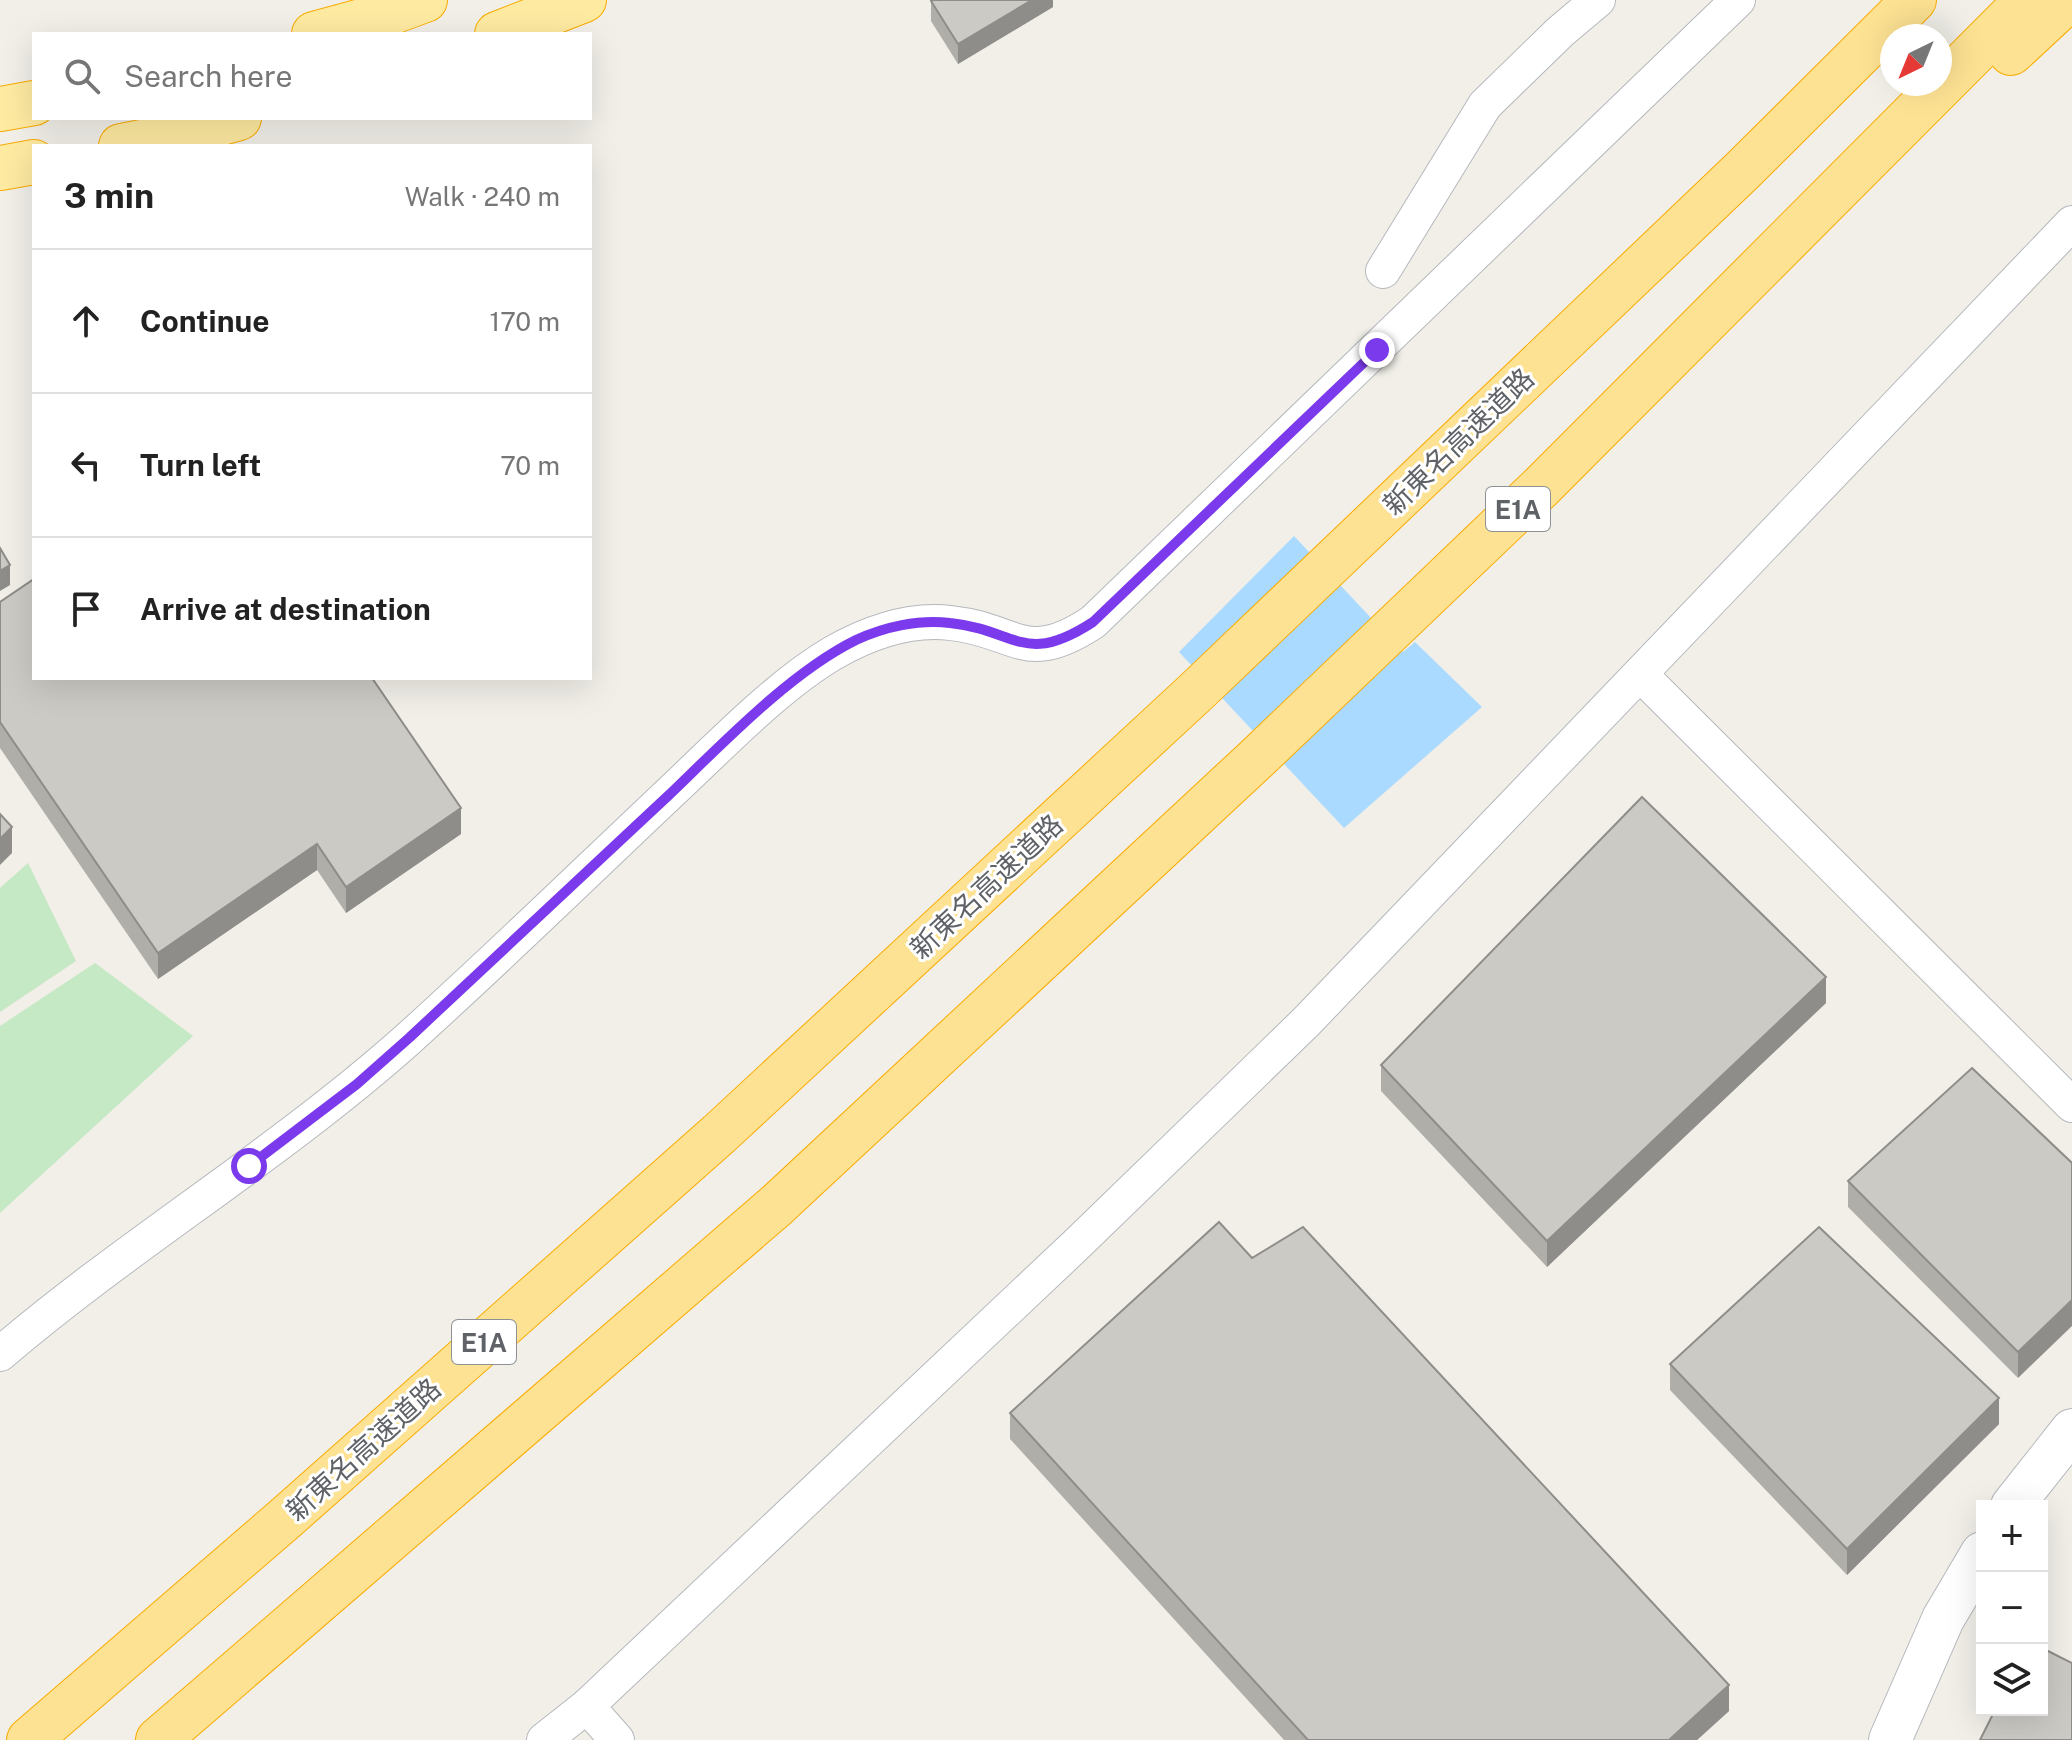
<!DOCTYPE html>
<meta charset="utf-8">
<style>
:root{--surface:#fff;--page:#f6f6f6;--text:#222;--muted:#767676;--line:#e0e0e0}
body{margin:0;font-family:"Public Sans","Noto Sans JP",sans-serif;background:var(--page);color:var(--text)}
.controls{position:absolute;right:24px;bottom:24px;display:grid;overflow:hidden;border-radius:0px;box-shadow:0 8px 32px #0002}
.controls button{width:72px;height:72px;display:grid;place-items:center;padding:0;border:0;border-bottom:2px solid var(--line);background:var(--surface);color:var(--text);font:40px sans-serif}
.compass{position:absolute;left:1880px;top:24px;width:72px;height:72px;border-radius:50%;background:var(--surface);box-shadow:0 8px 32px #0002;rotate:223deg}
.stop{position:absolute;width:24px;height:24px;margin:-18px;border:6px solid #7c3aed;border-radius:50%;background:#fff}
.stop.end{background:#7c3aed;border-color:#fff;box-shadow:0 2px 8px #0008}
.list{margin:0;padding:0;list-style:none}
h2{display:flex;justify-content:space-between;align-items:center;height:104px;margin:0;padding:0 32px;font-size:34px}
h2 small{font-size:26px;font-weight:400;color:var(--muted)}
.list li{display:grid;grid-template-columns:52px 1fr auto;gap:24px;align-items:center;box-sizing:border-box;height:144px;padding:0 32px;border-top:2px solid var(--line)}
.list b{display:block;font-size:30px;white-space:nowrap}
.list em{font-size:26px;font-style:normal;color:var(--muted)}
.icon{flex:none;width:44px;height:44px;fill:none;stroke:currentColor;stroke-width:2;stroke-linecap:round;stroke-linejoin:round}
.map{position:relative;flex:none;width:2072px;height:1740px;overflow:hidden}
.search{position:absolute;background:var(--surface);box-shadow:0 8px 32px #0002;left:32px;top:32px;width:560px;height:88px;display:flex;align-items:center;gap:20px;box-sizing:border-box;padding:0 28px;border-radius:0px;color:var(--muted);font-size:30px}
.panel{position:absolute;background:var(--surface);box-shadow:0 8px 32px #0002;left:32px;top:144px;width:560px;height:536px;border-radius:0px}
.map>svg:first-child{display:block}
</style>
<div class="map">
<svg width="2072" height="1740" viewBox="0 0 2072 1740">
<rect width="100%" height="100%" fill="#f1efe8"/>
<g fill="#c5e8c5">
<path d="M28,863L76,961L0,1012V888Z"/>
<path d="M95,963L193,1036L0,1213V1026Z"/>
</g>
<path fill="#aadaff" d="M1294,536L1403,652L1415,642L1482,707L1344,828L1179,652Z"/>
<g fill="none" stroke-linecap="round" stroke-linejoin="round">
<defs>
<g id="minor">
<path d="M1383,271L1485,105L1560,32L1598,0"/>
<path d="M1640,674L2072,1105"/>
<path d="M0,1354C130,1243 279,1154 407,1040C497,959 584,874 672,791C719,747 777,686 833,653C868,633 910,618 951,623C1017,630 1025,667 1093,622L1738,0"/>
<path d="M544,1740L587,1706"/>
<path d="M617,1740L587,1706L1077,1244L1306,1022L2072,223"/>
</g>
<g id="tertiary">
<path d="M2012,1506L2072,1430"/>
<path d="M1890,1740L1943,1619L1982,1553"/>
</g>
<g id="trunk">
<path d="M314,34L387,14L425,0"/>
<path d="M497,34L584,0"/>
<path d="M0,109L34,103"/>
<path d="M121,146L182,134L239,118"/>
<path d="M0,168L34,162"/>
</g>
<g id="motorway">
<path d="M2011,53L2068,0"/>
<path d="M29,1740L288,1516L719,1134L1198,690L1742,171L1914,0"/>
<path d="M158,1740L777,1205L1255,760L1542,486L2027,0"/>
</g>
</defs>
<use href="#minor" stroke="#b5b8bc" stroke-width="36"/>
<use href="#tertiary" stroke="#b5b8bc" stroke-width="44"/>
<use href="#trunk" stroke="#f9ab00" stroke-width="46"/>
<use href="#motorway" stroke="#f9ab00" stroke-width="46"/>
<use href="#minor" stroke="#fff" stroke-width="34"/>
<use href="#tertiary" stroke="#fff" stroke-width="42"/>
<use href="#trunk" stroke="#feeaa1" stroke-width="44"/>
<use href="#motorway" stroke="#fde293" stroke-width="44"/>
</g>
<g fill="#afaea9">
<path d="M1053,0V7L958,64L931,21V1Z"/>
<path d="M0,602L461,834L346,913L317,870L158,979L0,748Z"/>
<path d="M1826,1003L1547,1267L1381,1091V1065Z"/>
<path d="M2072,1163L2018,1378L1848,1207V1181Z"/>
<path d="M1252,1258L1729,1711L1697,1740H1284L1010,1439V1413Z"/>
<path d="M1670,1364L1999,1424L1847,1575L1670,1390Z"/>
</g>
<g fill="#8f8d8a">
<path d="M1032,0H1053V7L958,64V44Z"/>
<path d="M10,565V585L0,591V571Z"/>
<path d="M461,808V834L346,913V887Z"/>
<path d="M12,827V853L0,865V839Z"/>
<path d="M317,844V870L158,979V953Z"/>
<path d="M1826,977V1003L1547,1267V1241Z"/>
<path d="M2072,1300V1326L2018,1378V1352Z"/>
<path d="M1999,1398V1424L1847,1575V1549Z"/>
<path d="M1729,1685V1711L1697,1740H1669Z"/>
</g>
<g fill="#cccac5" stroke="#8f8d8a" stroke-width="2">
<path d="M933,0H1032L958,44L931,1Z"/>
<path d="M0,548L10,565L0,571Z"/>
<path d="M34,579V678H372L461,808L346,887L317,844L158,953L0,722V602Z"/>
<path d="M1642,797L1826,977L1547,1241L1381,1065Z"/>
<path d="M0,814L12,827L0,839Z"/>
<path d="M1972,1068L2072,1163V1300L2018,1352L1848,1181Z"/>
<path d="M1219,1222L1252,1258L1303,1227L1729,1685L1669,1740H1308L1010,1413Z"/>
<path d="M1819,1227L1999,1398L1847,1549L1670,1364Z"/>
<path d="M2042,1648L2072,1663V1740H1980L1995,1710H2042Z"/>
</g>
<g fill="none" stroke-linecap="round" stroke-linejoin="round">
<path stroke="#7c3aed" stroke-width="10" d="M249,1166L357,1084L409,1038C496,956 583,875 670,794C723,743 791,672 856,640C884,627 919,619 950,623C1017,630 1024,667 1093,622L1377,350"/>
</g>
<g text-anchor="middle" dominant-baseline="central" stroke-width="6" stroke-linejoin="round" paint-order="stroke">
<g fill="#fff" stroke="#8f9295" stroke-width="2">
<rect x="1486" y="487" width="64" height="44" rx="6"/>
<rect x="452" y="1320" width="64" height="44" rx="6"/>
</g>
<g font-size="26" font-weight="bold" fill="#5f6368">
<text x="1518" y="509">E1A</text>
<text x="484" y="1342">E1A</text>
</g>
<g font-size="28" fill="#5f6368" stroke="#fff">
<text transform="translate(1458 441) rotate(-44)">新東名高速道路</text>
<text transform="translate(986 886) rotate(-43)">新東名高速道路</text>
<text transform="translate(363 1449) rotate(-42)">新東名高速道路</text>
</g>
</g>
</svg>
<div class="controls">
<button>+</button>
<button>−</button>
<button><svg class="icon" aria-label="layers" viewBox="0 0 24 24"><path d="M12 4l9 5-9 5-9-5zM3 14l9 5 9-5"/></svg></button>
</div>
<svg class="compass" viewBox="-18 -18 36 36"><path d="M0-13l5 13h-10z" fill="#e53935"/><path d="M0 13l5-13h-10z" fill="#767676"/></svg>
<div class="stop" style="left:249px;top:1166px"></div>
<div class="stop end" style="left:1377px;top:350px"></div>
<div class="search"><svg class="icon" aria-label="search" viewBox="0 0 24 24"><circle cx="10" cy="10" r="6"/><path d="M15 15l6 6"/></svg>Search here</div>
<section class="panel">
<h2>3 min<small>Walk · 240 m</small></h2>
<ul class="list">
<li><svg class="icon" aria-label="ahead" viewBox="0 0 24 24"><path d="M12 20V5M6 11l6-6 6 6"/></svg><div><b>Continue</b></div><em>170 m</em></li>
<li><svg class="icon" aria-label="left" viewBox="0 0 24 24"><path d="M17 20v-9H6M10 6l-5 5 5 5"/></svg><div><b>Turn left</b></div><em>70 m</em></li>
<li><svg class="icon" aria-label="arrive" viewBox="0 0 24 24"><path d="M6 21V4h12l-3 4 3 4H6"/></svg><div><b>Arrive at destination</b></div></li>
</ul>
</section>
</div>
